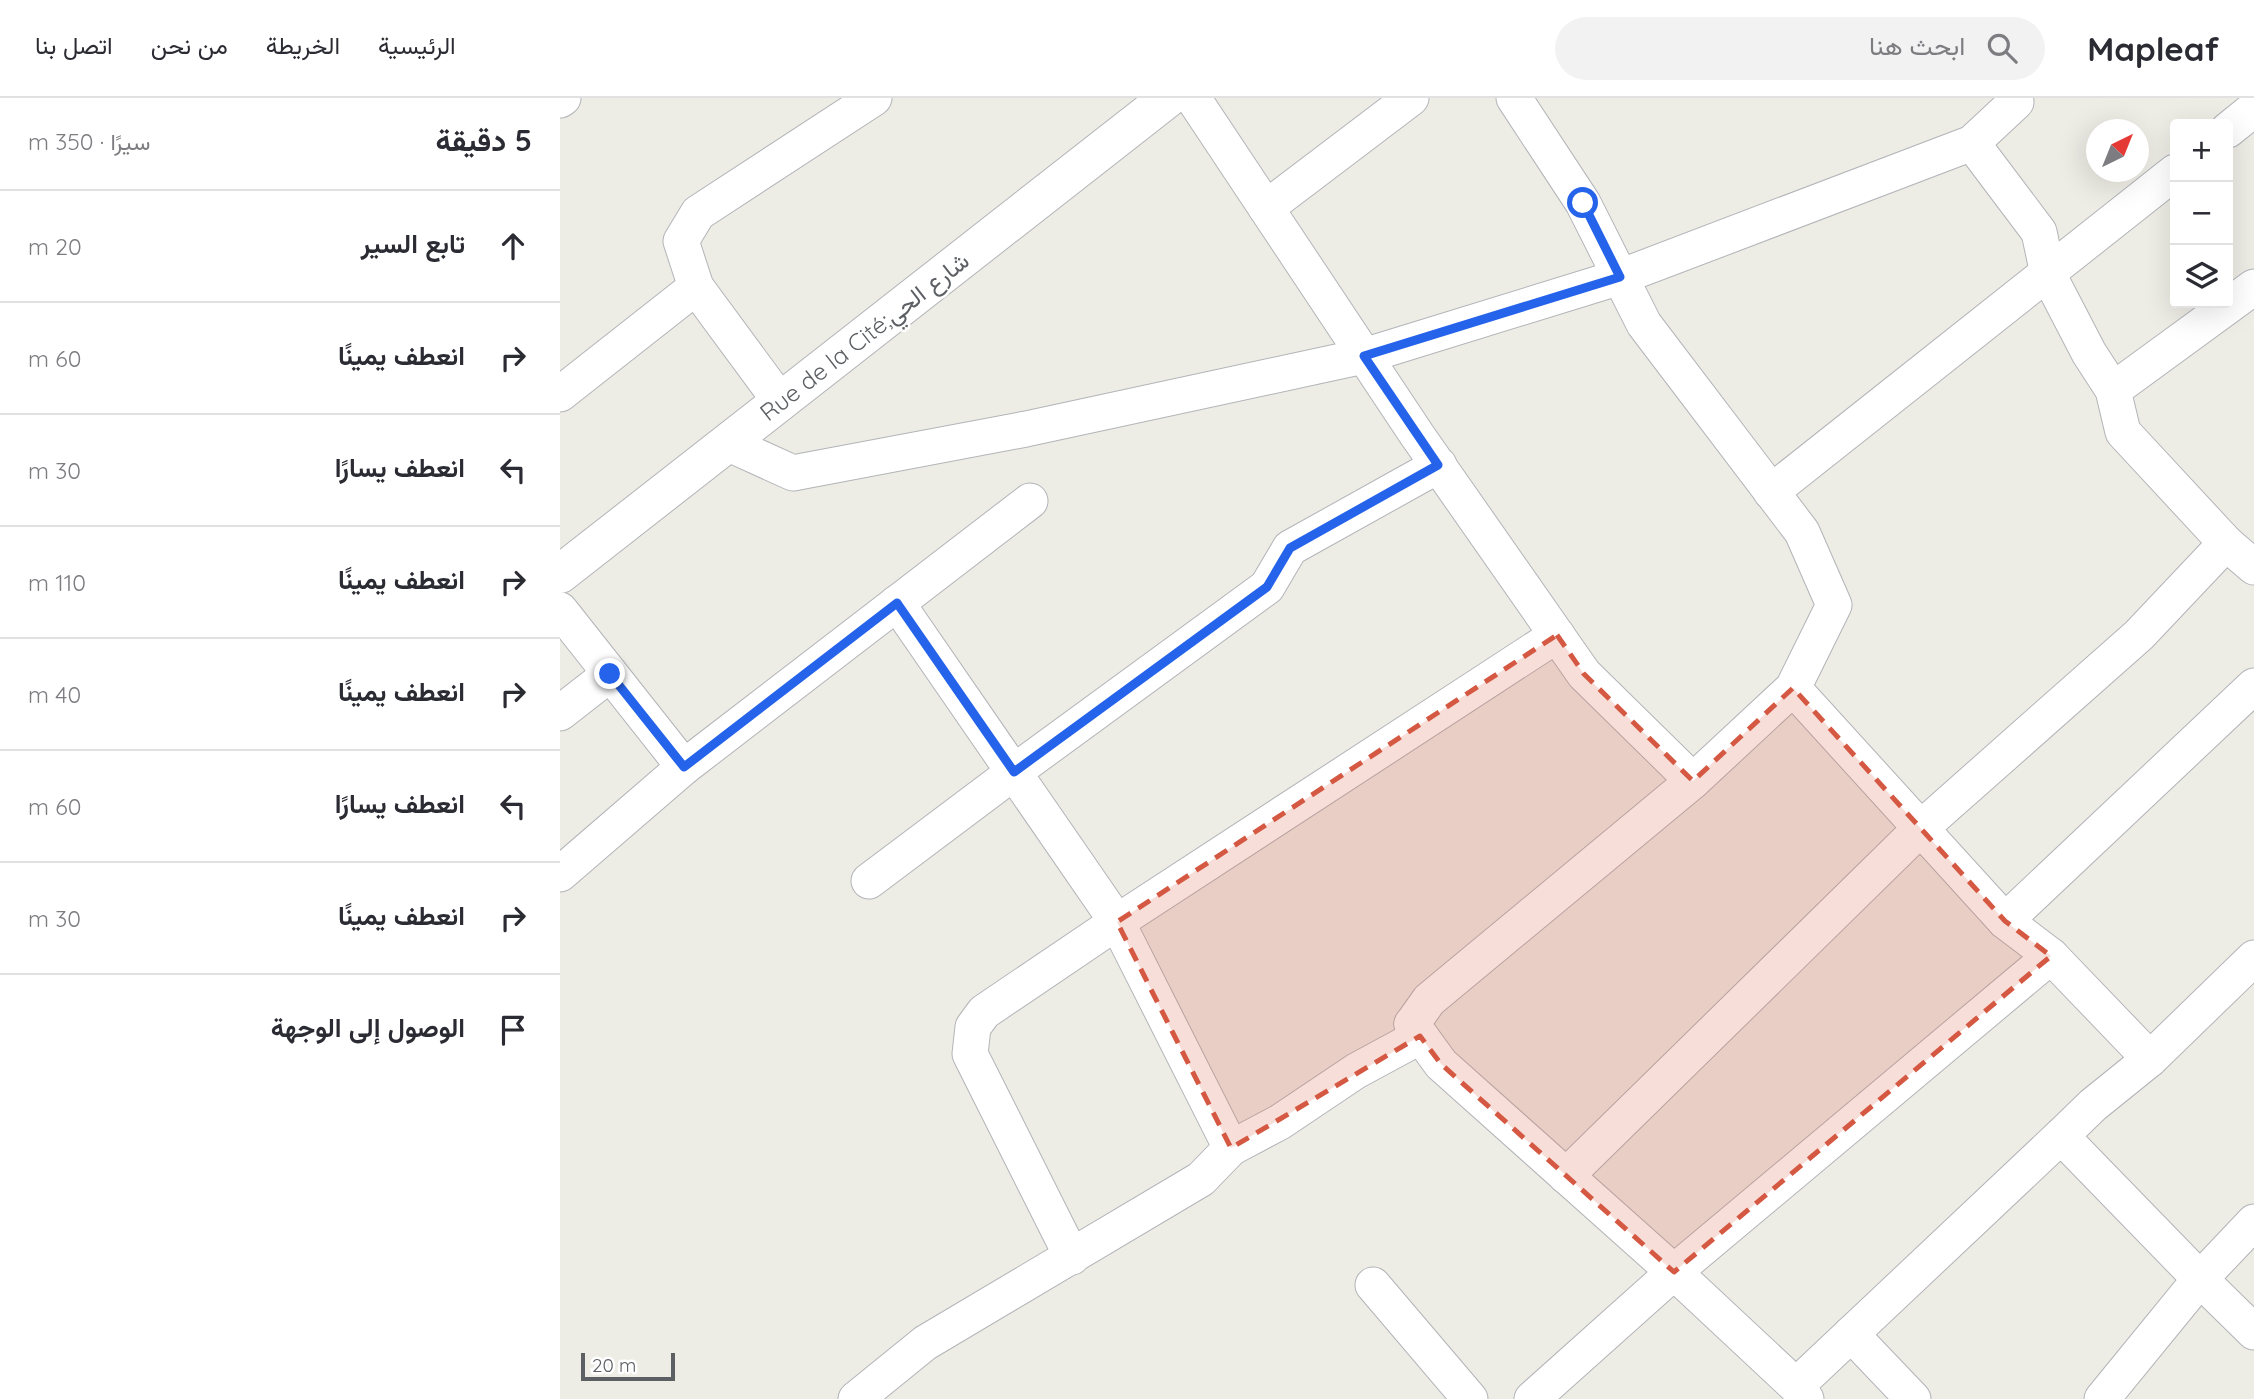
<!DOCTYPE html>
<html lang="ar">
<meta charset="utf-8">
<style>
:root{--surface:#fff;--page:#f2f2f3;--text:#2b2b33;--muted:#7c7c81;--line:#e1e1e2}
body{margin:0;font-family:Quicksand,Vazirmatn,sans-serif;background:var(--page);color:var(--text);direction:rtl}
.controls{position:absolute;right:21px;top:21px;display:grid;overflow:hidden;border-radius:7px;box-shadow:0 7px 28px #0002}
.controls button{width:63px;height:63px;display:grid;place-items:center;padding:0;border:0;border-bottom:2px solid var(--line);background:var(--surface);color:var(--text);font:35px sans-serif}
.compass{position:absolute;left:1526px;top:21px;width:63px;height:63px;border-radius:50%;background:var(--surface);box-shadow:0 7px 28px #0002;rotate:43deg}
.scale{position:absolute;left:21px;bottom:18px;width:94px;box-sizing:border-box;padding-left:7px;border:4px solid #5c5f63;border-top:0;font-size:19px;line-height:24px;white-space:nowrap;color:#5c5f63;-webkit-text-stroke:5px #fff;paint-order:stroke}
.stop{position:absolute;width:21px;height:21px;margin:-16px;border:5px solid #2563eb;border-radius:50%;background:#fff}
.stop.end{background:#2563eb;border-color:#fff;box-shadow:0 2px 7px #0008}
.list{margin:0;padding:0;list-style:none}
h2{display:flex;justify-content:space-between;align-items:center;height:91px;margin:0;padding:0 28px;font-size:30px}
h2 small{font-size:23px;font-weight:400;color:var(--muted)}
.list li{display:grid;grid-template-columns:46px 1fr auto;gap:21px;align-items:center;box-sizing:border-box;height:112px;padding:0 28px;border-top:2px solid var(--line)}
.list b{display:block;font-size:26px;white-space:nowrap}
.list em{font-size:23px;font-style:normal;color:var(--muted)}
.icon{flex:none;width:38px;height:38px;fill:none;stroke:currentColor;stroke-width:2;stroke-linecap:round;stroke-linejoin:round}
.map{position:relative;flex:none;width:1694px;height:1301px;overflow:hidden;direction:ltr}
header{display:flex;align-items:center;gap:42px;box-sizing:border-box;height:98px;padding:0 35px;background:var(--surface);border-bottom:2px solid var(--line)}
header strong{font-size:33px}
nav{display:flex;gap:38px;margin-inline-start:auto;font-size:24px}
.search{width:490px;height:63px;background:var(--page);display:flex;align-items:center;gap:18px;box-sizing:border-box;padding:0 24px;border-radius:38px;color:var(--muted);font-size:26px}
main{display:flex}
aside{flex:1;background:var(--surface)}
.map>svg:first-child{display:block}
</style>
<header>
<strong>Mapleaf</strong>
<div class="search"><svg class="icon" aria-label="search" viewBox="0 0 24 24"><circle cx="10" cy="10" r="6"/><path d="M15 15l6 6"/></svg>ابحث هنا</div>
<nav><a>الرئيسية</a><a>الخريطة</a><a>من نحن</a><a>اتصل بنا</a></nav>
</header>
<main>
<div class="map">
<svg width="1694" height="1301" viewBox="0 0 1694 1301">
<rect width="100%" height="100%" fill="#edece5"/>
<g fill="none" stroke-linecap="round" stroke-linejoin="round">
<defs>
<g id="minor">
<path d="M633,0L857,337L1024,576L1133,683"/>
<path d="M0,2L3,0"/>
<path d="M1668,32L1694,11"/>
<path d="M1412,45L1479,134L1488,176L1529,255L1553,292L1563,334L1666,445L1694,469"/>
<path d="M706,110L851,0"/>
<path d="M136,189L121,143L138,115L314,0"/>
<path d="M1553,292L1694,189"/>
<path d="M0,296L136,189L220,303"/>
<path d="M167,345L233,375L466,331L804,258L1060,179L1412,45L1456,4L1453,0"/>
<path d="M1211,394L1615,74"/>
<path d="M337,505L557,824L671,1050"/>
<path d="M0,512L124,669L0,776"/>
<path d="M1233,590L1445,823L1491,858"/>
<path d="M0,615L50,576"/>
<path d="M124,669L470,403"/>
<path d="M309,783L454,674L707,489L730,450L879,367"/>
<path d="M1445,823L1694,588"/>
<path d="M852,926L881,966L1114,1174L1491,858L1590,961L1533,1007L1501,1038L1640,1181L1542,1301"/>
<path d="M852,926L869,902L1133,683L1233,590L1274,507L1242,434L1084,226L1023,105L954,0"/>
<path d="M1590,961L1694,860"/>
<path d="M1006,1078L1361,730L1579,537L1666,445"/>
<path d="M1694,1124L1640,1181L1694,1234"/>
<path d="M512,1159L410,956L413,929L424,914L557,824L997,537"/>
<path d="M813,1187L910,1301"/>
<path d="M1291,1236L1353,1301"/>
<path d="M1236,1288L1501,1038"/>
<path d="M296,1301L365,1245L641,1081L671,1050L720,1024L796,973L857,940L852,926"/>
<path d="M972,1301L1114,1174L1236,1288L1246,1301"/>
</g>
<path id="tertiary" d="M0,476L608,0"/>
</defs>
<use href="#minor" stroke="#b2b4b8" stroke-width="37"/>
<use href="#tertiary" stroke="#b2b4b8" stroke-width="40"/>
<use href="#minor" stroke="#fff" stroke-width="35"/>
<use href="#tertiary" stroke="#fff" stroke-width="38"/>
</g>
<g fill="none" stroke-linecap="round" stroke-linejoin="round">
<path stroke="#2563eb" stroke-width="9" d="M50,576L124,669L337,505L454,674L707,489L730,450L878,367L804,258L1060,179L1023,105"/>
</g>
<path fill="#d55842" fill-opacity="0.2" stroke="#d55842" stroke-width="5" stroke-dasharray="14 9" stroke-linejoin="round" d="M997,537L1024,576L1133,683L1233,590L1445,823L1491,858L1114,1174L881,966L860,938L671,1050L557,824Z"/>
<g text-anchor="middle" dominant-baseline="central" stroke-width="5" stroke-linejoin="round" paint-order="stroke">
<g font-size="24" fill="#5c5f63" stroke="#fff">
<text transform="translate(304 238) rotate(-38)">Rue de la Cité;شارع الحي</text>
</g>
</g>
</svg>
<div class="controls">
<button>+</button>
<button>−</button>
<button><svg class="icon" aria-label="layers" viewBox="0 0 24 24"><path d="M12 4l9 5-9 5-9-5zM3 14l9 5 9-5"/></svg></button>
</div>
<svg class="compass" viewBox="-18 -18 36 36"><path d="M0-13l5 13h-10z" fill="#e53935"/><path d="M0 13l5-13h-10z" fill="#7c7c81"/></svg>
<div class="scale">20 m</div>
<div class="stop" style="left:1023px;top:105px"></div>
<div class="stop end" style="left:50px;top:576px"></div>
</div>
<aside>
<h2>5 دقيقة<small>سيرًا · 350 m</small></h2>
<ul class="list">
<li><svg class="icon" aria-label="ahead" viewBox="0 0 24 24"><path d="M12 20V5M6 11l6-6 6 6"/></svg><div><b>تابع السير</b></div><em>20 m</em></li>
<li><svg class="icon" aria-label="right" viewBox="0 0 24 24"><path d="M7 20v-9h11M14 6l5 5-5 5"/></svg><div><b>انعطف يمينًا</b></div><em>60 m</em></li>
<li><svg class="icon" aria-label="left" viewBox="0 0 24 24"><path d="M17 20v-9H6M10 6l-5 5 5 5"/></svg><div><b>انعطف يسارًا</b></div><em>30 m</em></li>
<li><svg class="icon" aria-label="right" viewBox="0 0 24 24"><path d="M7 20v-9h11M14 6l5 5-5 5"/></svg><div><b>انعطف يمينًا</b></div><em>110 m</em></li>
<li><svg class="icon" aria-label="right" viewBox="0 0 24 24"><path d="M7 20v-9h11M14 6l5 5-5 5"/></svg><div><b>انعطف يمينًا</b></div><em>40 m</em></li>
<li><svg class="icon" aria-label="left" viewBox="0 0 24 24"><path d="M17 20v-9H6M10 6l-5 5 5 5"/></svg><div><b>انعطف يسارًا</b></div><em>60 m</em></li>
<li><svg class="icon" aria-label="right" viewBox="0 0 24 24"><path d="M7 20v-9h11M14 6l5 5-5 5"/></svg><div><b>انعطف يمينًا</b></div><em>30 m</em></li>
<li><svg class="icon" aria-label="arrive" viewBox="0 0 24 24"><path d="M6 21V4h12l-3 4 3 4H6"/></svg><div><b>الوصول إلى الوجهة</b></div></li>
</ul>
</aside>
</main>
